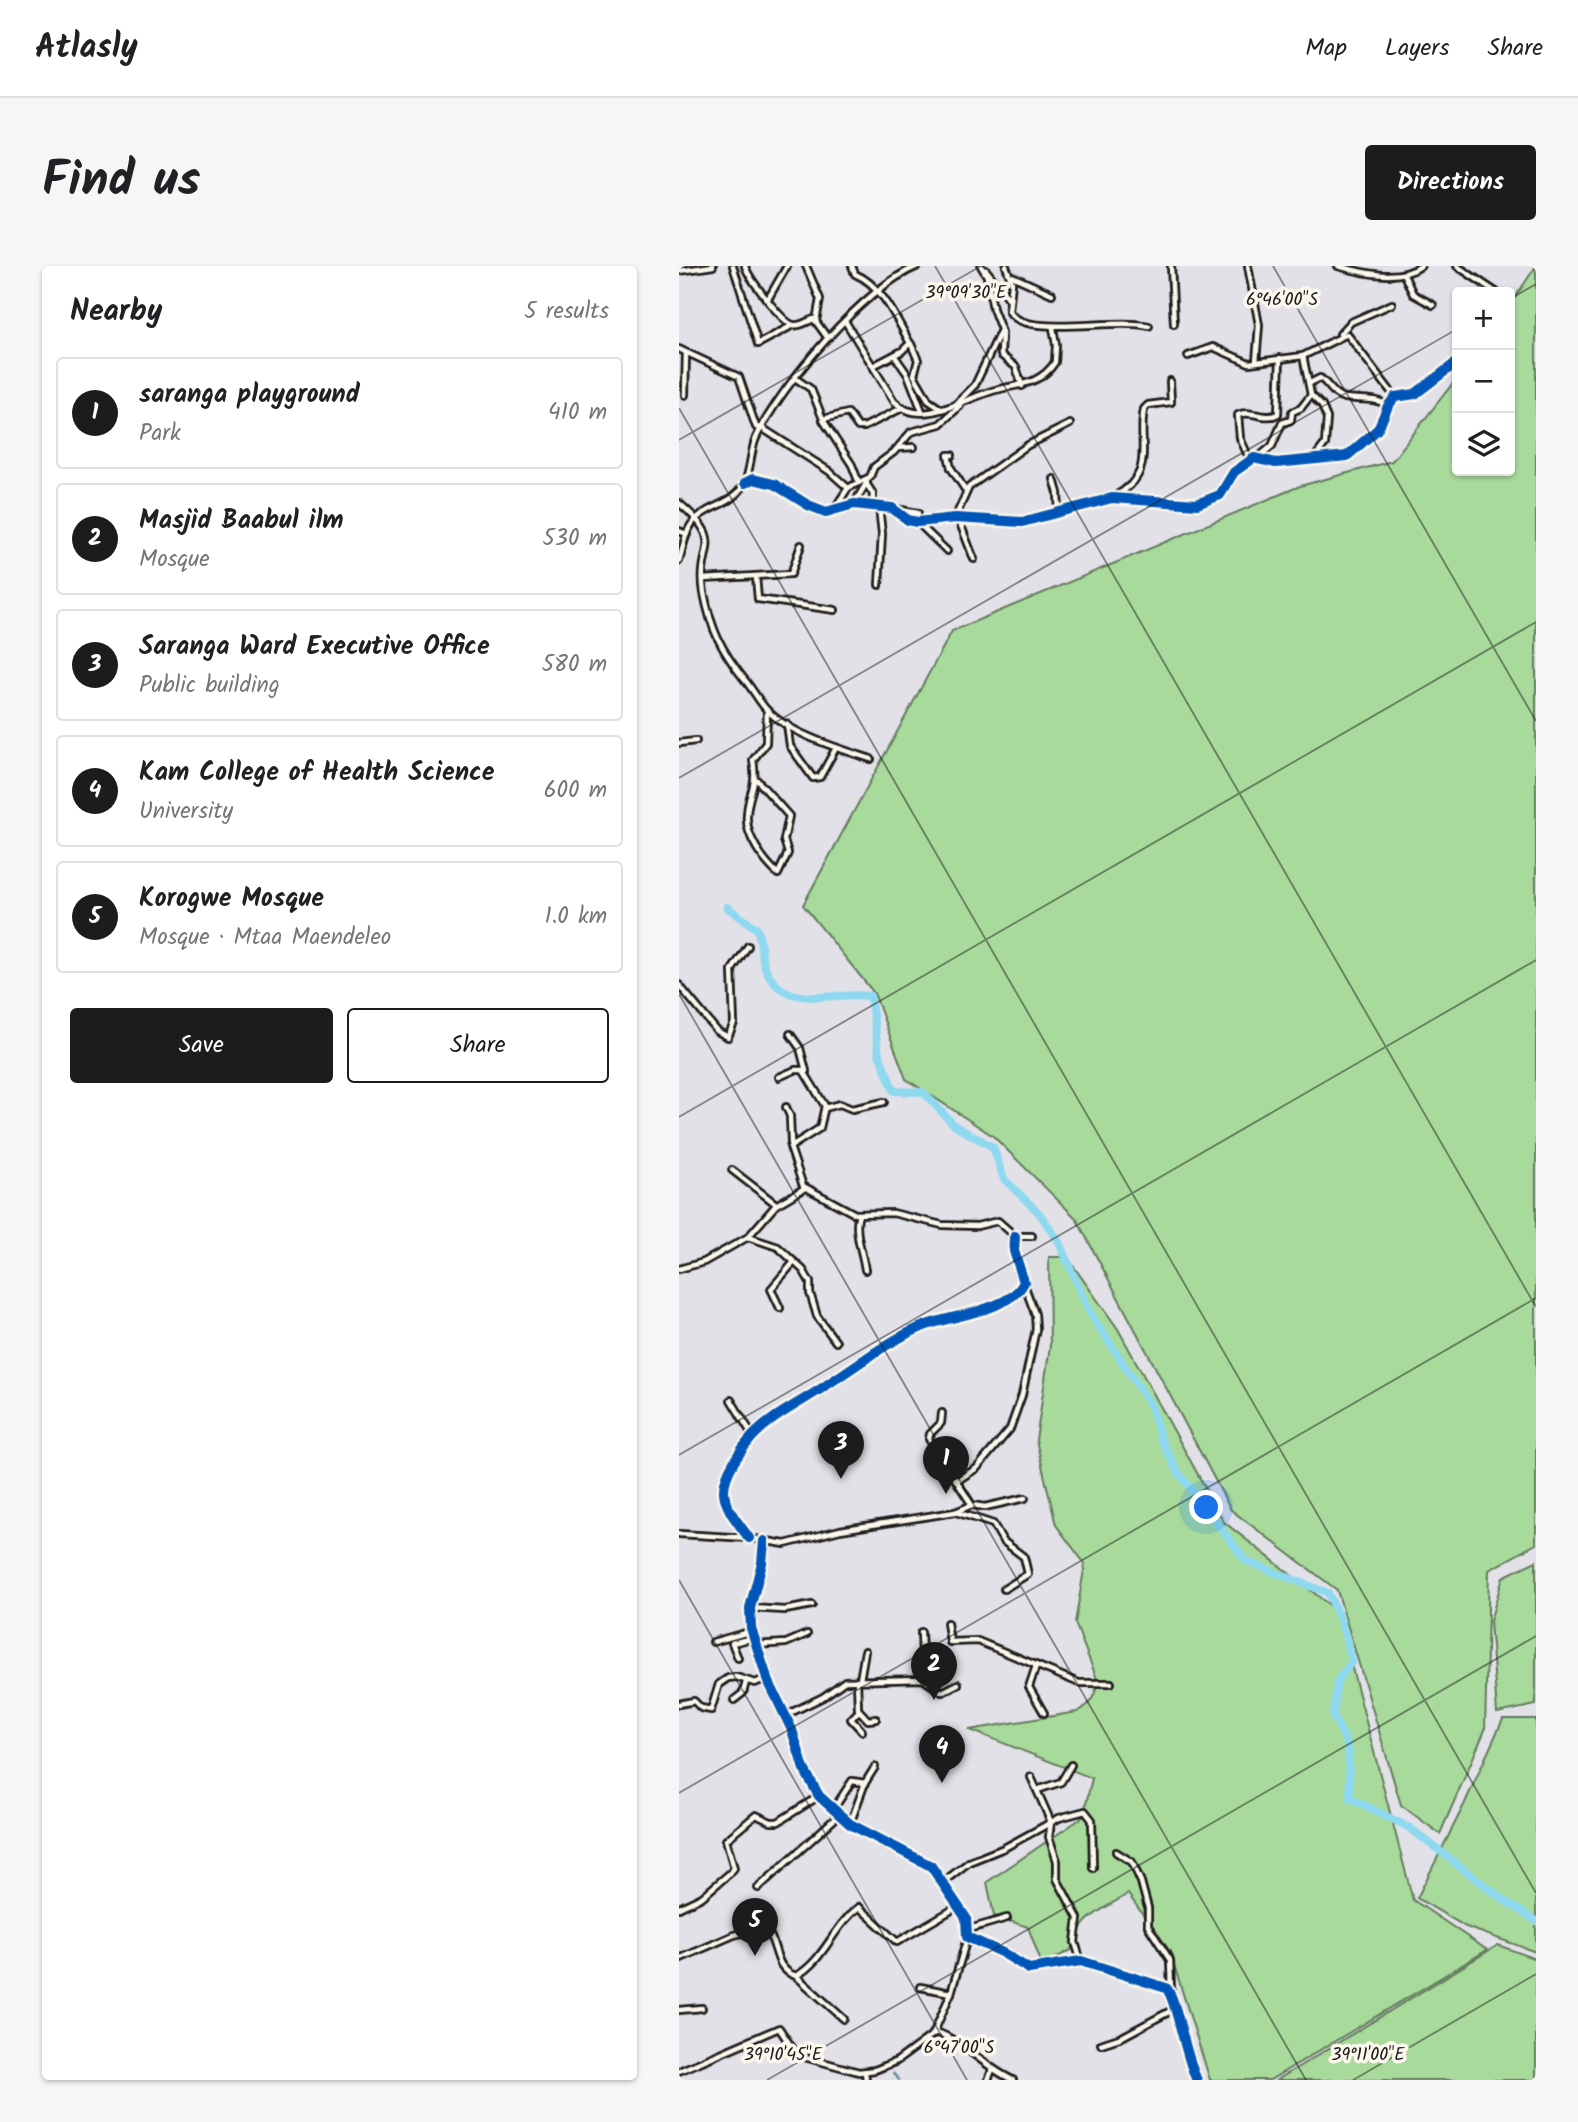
<!DOCTYPE html>
<meta charset="utf-8">
<style>
:root{--surface:#fff;--page:#f6f6f6;--text:#202124;--muted:#757577;--line:#e0e0e0;--accent:#1c1c1c}
body{margin:0;font-family:Kalam,sans-serif;background:var(--page);color:var(--text)}
.controls{position:absolute;right:21px;top:21px;display:grid;overflow:hidden;border-radius:7px;box-shadow:0 2px 5px #0004}
.controls button{width:63px;height:63px;display:grid;place-items:center;padding:0;border:0;border-bottom:2px solid var(--line);background:var(--surface);color:var(--text);font:35px sans-serif}
.you{position:absolute;left:528px;top:1242px;width:24px;height:24px;margin:-18px;border:5px solid #fff;border-radius:50%;background:#1a73e8;box-shadow:0 0 0 10px #1a73e833}
.badge{display:grid;place-items:center;width:46px;height:46px;border-radius:50%;background:var(--accent);color:#fff;font-size:23px;font-weight:700}
.pin{position:absolute;translate:-50% -58px;filter:drop-shadow(0 2px 4px #0008)}
.pin::after{content:'';position:absolute;top:37px;width:24px;height:21px;background:inherit;clip-path:polygon(0 0,100% 0,50% 100%)}
.list{margin:0;padding:0;list-style:none}
h2{display:flex;justify-content:space-between;align-items:center;height:91px;margin:0;padding:0 28px;font-size:30px}
h2 small{font-size:23px;font-weight:400;color:var(--muted)}
.list li{display:grid;grid-template-columns:46px 1fr auto;gap:21px;align-items:center;box-sizing:border-box;height:112px;margin:0 14px 14px;padding:0 14px;border:2px solid var(--line);border-radius:7px}
.list b{display:block;font-size:26px;white-space:nowrap}
.list p{margin:0;font-size:23px;white-space:nowrap;color:var(--muted)}
.list em{font-size:23px;font-style:normal;color:var(--muted)}
.actions{display:flex;gap:14px;padding:21px 28px}
.actions a{flex:1;padding:16px 0;border:2px solid var(--accent);border-radius:7px;text-align:center;font-size:24px;color:var(--accent)}
.actions .main{background:var(--accent);color:#fff}
.icon{flex:none;width:38px;height:38px;fill:none;stroke:currentColor;stroke-width:2;stroke-linecap:round;stroke-linejoin:round}
.map{position:relative;flex:none;width:857px;height:1814px;overflow:hidden;border-radius:7px}
header{display:flex;align-items:center;gap:42px;box-sizing:border-box;height:98px;padding:0 35px;background:var(--surface);border-bottom:2px solid var(--line)}
header strong{font-size:33px}
nav{display:flex;gap:38px;margin-inline-start:auto;font-size:24px}
.intro{display:flex;align-items:center;justify-content:space-between;box-sizing:border-box;height:168px;padding:0 42px}
h1{margin:0;font-size:49px}
.button{padding:18px 32px;border-radius:7px;background:var(--accent);color:#fff;font-size:24px;font-weight:700}
main{display:flex;gap:42px;padding:0 42px}
aside{flex:1;background:var(--surface);border-radius:7px;box-shadow:0 2px 5px #0004}
.map>svg:first-child{display:block}
</style>
<header>
<strong>Atlasly</strong>
<nav><a>Map</a><a>Layers</a><a>Share</a></nav>
</header>
<div class="intro"><h1>Find us</h1><a class="button">Directions</a></div>
<main>
<aside>
<h2>Nearby<small>5 results</small></h2>
<ul class="list">
<li><span class="badge">1</span><div><b>saranga playground</b><p>Park</p></div><em>410 m</em></li>
<li><span class="badge">2</span><div><b>Masjid Baabul ilm</b><p>Mosque</p></div><em>530 m</em></li>
<li><span class="badge">3</span><div><b>Saranga Ward Executive Office</b><p>Public building</p></div><em>580 m</em></li>
<li><span class="badge">4</span><div><b>Kam College of Health Science</b><p>University</p></div><em>600 m</em></li>
<li><span class="badge">5</span><div><b>Korogwe Mosque</b><p>Mosque · Mtaa Maendeleo</p></div><em>1.0 km</em></li>
</ul>
<div class="actions"><a class="main">Save</a><a>Share</a></div>
</aside>
<div class="map">
<svg width="857" height="1814" viewBox="0 0 857 1814">
<rect width="100%" height="100%" fill="#e2e1e8"/>
<filter id="ink" filterUnits="userSpaceOnUse"><feTurbulence type="fractalNoise" baseFrequency=".0143" numOctaves="2"/><feDisplacementMap in="SourceGraphic" scale="14" xChannelSelector="R" yChannelSelector="G"/><feConvolveMatrix kernelMatrix="1 2 1 2 8 2 1 2 1" color-interpolation-filters="sRGB"/></filter>
<g filter="url(#ink)">
<g fill="#a8da9b" stroke="#627b5c" stroke-width="2">
<path d="M857,0V1278L810,1304L806,1464L761,1568L722,1539L658,1324L552,1244L397,952L314,870L227,813L195,727L124,639L273,365L621,220L713,195L778,112V205H831V39Z"/>
<path d="M370,991H388L439,1063L545,1256L658,1345L734,1634L808,1684L591,1814H531L491,1686L449,1628C423,1644 399,1652 392,1684L363,1699L349,1661L315,1650L308,1616L404,1551L413,1512L291,1464L398,1446C412,1439 418,1428 418,1413L396,1357L406,1298L377,1259L357,1174L371,1080Z"/>
<path d="M857,1295V1439L818,1447L811,1355L824,1311Z"/>
<path d="M824,1453H857V1686L787,1661L738,1632L785,1539Z"/>
<path d="M819,1679L857,1693V1814H598Z"/>
</g>
<g fill="none" stroke-linecap="round" stroke-linejoin="round">
<path stroke="#608d9b" stroke-width="2" d="M214,1807L220,1814"/>
<path stroke="#8ed9ef" stroke-width="8" d="M48,641L78,663C83,675 81,689 86,701C104,747 154,725 191,730L200,788L215,825L244,826L276,860L314,881L325,913L361,948L379,974L411,1047L472,1140L482,1174L499,1206L567,1295L649,1327L662,1356L673,1395L658,1415L654,1450L669,1480L671,1532L731,1562L826,1635L857,1655"/>
<defs>
<g id="minor">
<path d="M54,0L79,78L114,59"/>
<path d="M66,0C69,11 103,56 114,59C121,61 128,55 135,53L148,71"/>
<path d="M127,0L141,33L137,55"/>
<path d="M173,0L176,8C203,19 217,52 231,77L223,85L194,100"/>
<path d="M302,0L308,10L314,43L323,66L322,89L337,101L343,120"/>
<path d="M327,0L333,17L330,45C344,73 436,51 470,60"/>
<path d="M492,0L495,58"/>
<path d="M569,0L580,59L577,96"/>
<path d="M659,0C683,7 720,16 742,0"/>
<path d="M778,0L817,26"/>
<path d="M307,4L331,34"/>
<path d="M0,5L34,0"/>
<path d="M725,9L734,28L754,39"/>
<path d="M333,10L373,28"/>
<path d="M89,33L108,0"/>
<path d="M166,55L215,135C241,163 285,133 313,125C337,118 361,120 376,96L377,79L374,62"/>
<path d="M661,68L672,56L713,38"/>
<path d="M232,78L239,94L235,109L250,135L262,143"/>
<path d="M0,83L60,111L77,161L83,162L150,205L169,222"/>
<path d="M215,89L229,109L243,145"/>
<path d="M509,90L534,81L570,97L624,90L668,68L716,131"/>
<path d="M624,90L632,129L643,140L648,152L646,178L636,191"/>
<path d="M116,112L132,123L144,153L169,147L179,161H185L221,143"/>
<path d="M631,117L641,112C650,118 654,130 666,132C678,134 699,131 708,140"/>
<path d="M6,129L7,87"/>
<path d="M276,139L296,119L322,64"/>
<path d="M144,154L173,199L180,217"/>
<path d="M219,182L235,181"/>
<path d="M273,189H269L272,202L287,225"/>
<path d="M581,190L593,180L603,157L612,154L613,146L622,142L632,129"/>
<path d="M571,194L561,172L559,149C571,143 586,155 599,148L601,92"/>
<path d="M375,213L379,227L380,248"/>
<path d="M185,214L194,228L193,242"/>
<path d="M66,217L74,213L95,218L129,239L147,246L175,238L213,242L229,254L238,256L276,252L343,256L433,232L518,238L541,229L555,206L575,192L597,197L668,190L699,163L709,140L716,131L736,128L778,96"/>
<path d="M436,230C478,207 458,179 465,143L469,139L492,136L491,115"/>
<path d="M0,237C50,279 17,279 25,327C32,363 42,384 65,413C73,422 79,434 87,443C110,468 161,483 192,493"/>
<path d="M175,238L188,216"/>
<path d="M200,241L203,268L200,319"/>
<path d="M156,242L169,222L191,211L195,201L215,186L232,166L261,158L281,140"/>
<path d="M217,243L239,247"/>
<path d="M276,252L290,221L349,179L391,158"/>
<path d="M279,252L295,293"/>
<path d="M239,257L268,285"/>
<path d="M0,265L8,268"/>
<path d="M0,295C4,282 6,265 15,255C30,238 53,240 65,218C72,205 71,186 77,172C102,119 184,22 239,0"/>
<path d="M77,311L79,333L156,344"/>
<path d="M24,313L112,308L122,279"/>
<path d="M108,458L111,480L134,512L141,511L157,482"/>
<path d="M0,477L17,475"/>
<path d="M78,514L110,550L105,574L109,587L99,608C84,594 66,570 68,549C69,525 79,523 74,494L87,477L88,445"/>
<path d="M0,719L38,765L49,771L55,757L53,704L69,680"/>
<path d="M111,768L121,782L127,805"/>
<path d="M100,811L116,804H124L146,840L141,862L111,881L124,920L176,948L214,947L263,959L298,960L319,955L336,970H353"/>
<path d="M107,841L111,850L112,877"/>
<path d="M146,842L161,838L173,843L205,836"/>
<path d="M53,904L97,938"/>
<path d="M180,949C174,964 184,987 186,1004"/>
<path d="M69,971L99,981L124,1004L131,1016V1027L138,1050L157,1076"/>
<path d="M0,1003L25,996L69,971L97,939L126,922"/>
<path d="M101,1042L92,1023L115,996"/>
<path d="M52,1134L74,1170"/>
<path d="M263,1147L262,1157L251,1168L250,1173L293,1239L306,1241L346,1232"/>
<path d="M279,1214L298,1202L331,1163L343,1129L357,1063L356,1048L345,1018"/>
<path d="M277,1246L314,1258L324,1275L345,1291L349,1308L325,1323"/>
<path d="M0,1268L70,1272L106,1278L161,1264L276,1246L293,1239"/>
<path d="M70,1272C61,1259 46,1243 45,1226C44,1208 63,1182 74,1170C95,1148 125,1135 149,1118C180,1098 210,1074 245,1060C272,1049 332,1045 345,1016L335,985L336,970"/>
<path d="M85,1275L83,1297L71,1342L72,1362L88,1412L113,1464L125,1503L140,1530L171,1558L252,1600L287,1652L288,1671L324,1687L350,1703L402,1695L487,1722C497,1730 507,1794 518,1814"/>
<path d="M71,1342L106,1344L133,1339"/>
<path d="M268,1357L271,1376L299,1375L400,1417H432"/>
<path d="M242,1366L244,1413"/>
<path d="M34,1376L73,1365"/>
<path d="M76,1379L107,1377L128,1368"/>
<path d="M59,1392L53,1377L74,1372"/>
<path d="M357,1400L350,1421L365,1447"/>
<path d="M178,1414L179,1443L189,1454L197,1453"/>
<path d="M181,1414L186,1385"/>
<path d="M55,1434L64,1427L67,1416"/>
<path d="M0,1438L15,1435L22,1442L32,1444L40,1418L49,1412L57,1411L76,1417L88,1412"/>
<path d="M180,1445L172,1453L183,1465"/>
<path d="M107,1449L144,1431L166,1415L244,1413L263,1426L279,1418"/>
<path d="M352,1511L372,1556L370,1571L378,1595V1613L399,1652L396,1676L402,1695"/>
<path d="M358,1524L382,1516L392,1499"/>
<path d="M154,1544L173,1515L186,1517L196,1501"/>
<path d="M171,1558L186,1517"/>
<path d="M437,1586L453,1596L462,1616L469,1642V1660L491,1694L492,1725"/>
<path d="M263,1617L290,1596L325,1582L380,1552L406,1545L413,1554L414,1602"/>
<path d="M79,1622L160,1549"/>
<path d="M0,1642L23,1631L51,1607L55,1602L47,1574L77,1549L92,1556H99L140,1530"/>
<path d="M287,1664L328,1652"/>
<path d="M0,1693L55,1669L85,1661C100,1675 93,1703 117,1710C146,1694 154,1660 180,1641L218,1676L278,1641"/>
<path d="M117,1710L165,1753"/>
<path d="M241,1721L272,1727"/>
<path d="M0,1744L23,1742"/>
<path d="M255,1766L272,1727L288,1672"/>
<path d="M422,1778L443,1771L497,1742"/>
<path d="M0,1805L100,1762L118,1789L180,1806L196,1804L218,1795L257,1766C286,1776 306,1802 334,1814"/>
<path d="M186,1806L187,1814"/>
<path d="M309,1814L313,1804"/>
</g>
</defs>
<use href="#minor" stroke="#1c1c1c" stroke-width="10"/>
<use href="#minor" stroke="#fbf7ec" stroke-width="4.5"/>
<defs>
<g id="cycleway">
<path d="M66,217L74,213L95,218L129,239L147,246L175,238L213,242L229,254L238,256L276,252L343,256L433,232L518,238L541,229L555,206L575,192L597,197L668,190L699,163L709,140L716,131L736,128L778,96"/>
<path d="M70,1272C61,1259 46,1243 45,1226C44,1208 63,1182 74,1170C95,1148 125,1135 149,1118C180,1098 210,1074 245,1060C272,1049 332,1045 345,1016L335,985L336,970"/>
<path d="M85,1275L83,1297L71,1342L72,1362L88,1412L113,1464L125,1503L140,1530L171,1558L252,1600L287,1652L288,1671L324,1687L350,1703L402,1695L487,1722C497,1730 507,1794 518,1814"/>
</g>
</defs>
<use href="#cycleway" stroke="#fbf7ec" stroke-width="15"/>
<use href="#cycleway" stroke="#0057b8" stroke-width="10"/>
</g>
</g>
<path fill="none" stroke="#1c1c1c" stroke-width="2" stroke-opacity="0.45" d="M256,0L857,1041M594,0L857,455M831,33L857,18M0,142L857,1627M0,174L302,0M0,512L778,63M0,728L627,1814M0,851L857,356M0,1189L857,694M0,1314L288,1814M0,1527L857,1032M88,1814L857,1370M674,1814L857,1708"/>
<g font-size="18" text-anchor="middle" fill="#1c1c1c" stroke="#fbf7ec" stroke-width="7" stroke-linejoin="round" paint-order="stroke">
<text x="287" y="32">39°09'30"E</text>
<text x="603" y="39">6°46'00"S</text>
<text x="280" y="1787">6°47'00"S</text>
<text x="104" y="1794">39°10'45"E</text>
<text x="689" y="1794">39°11'00"E</text>
</g>
</svg>
<div class="controls">
<button>+</button>
<button>−</button>
<button><svg class="icon" aria-label="layers" viewBox="0 0 24 24"><path d="M12 4l9 5-9 5-9-5zM3 14l9 5 9-5"/></svg></button>
</div>
<div class="you"></div>
<div class="pin badge" style="left:267px;top:1228px">1</div>
<div class="pin badge" style="left:255px;top:1434px">2</div>
<div class="pin badge" style="left:162px;top:1213px">3</div>
<div class="pin badge" style="left:263px;top:1517px">4</div>
<div class="pin badge" style="left:76px;top:1690px">5</div>
</div>
</main>
